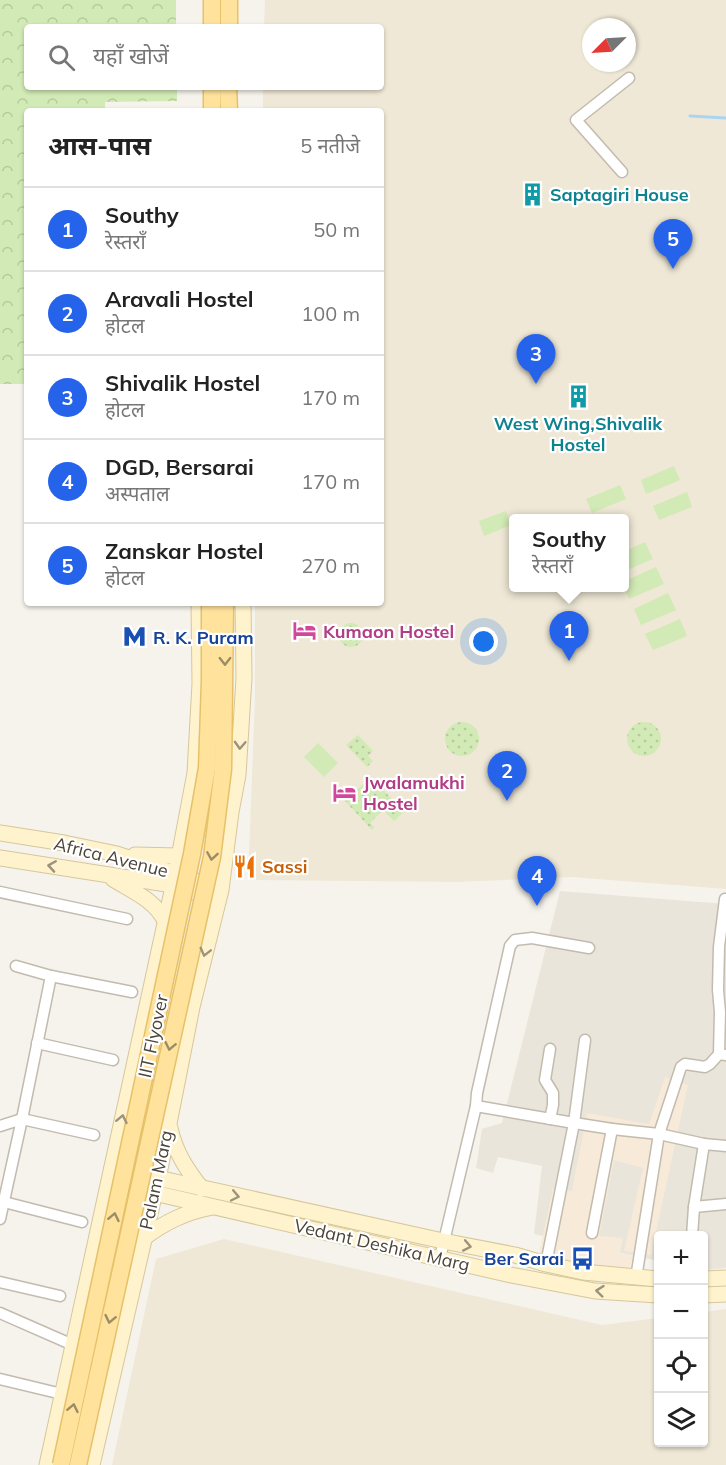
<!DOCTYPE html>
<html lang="hi">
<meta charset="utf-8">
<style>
:root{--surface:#fff;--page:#f2f2f2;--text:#222;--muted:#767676;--line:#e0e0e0;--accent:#2563eb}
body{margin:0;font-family:Mulish,"Noto Sans Devanagari",sans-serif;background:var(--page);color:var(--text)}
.controls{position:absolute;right:18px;bottom:18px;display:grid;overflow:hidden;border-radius:6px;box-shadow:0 2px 4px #0004}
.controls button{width:54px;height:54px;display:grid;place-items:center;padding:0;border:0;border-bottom:2px solid var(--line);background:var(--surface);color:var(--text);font:30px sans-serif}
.compass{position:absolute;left:582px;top:18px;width:54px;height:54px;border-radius:50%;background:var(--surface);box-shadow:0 2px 4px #0004;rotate:246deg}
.you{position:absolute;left:484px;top:642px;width:21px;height:21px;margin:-15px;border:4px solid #fff;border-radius:50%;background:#1a73e8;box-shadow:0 0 0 9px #1a73e833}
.badge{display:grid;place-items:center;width:39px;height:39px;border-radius:50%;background:var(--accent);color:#fff;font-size:20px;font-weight:700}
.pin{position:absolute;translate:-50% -50px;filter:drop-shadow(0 2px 3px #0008)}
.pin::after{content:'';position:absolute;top:32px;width:21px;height:18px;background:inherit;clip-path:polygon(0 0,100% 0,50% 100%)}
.popup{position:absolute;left:509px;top:514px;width:120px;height:78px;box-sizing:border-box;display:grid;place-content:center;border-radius:6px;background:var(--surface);filter:drop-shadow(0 2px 4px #0005);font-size:20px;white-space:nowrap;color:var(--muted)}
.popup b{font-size:22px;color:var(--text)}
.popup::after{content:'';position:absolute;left:50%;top:100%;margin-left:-12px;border:12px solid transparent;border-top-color:var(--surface)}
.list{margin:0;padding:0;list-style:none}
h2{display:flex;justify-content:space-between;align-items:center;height:78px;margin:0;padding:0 24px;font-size:26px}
h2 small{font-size:20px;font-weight:400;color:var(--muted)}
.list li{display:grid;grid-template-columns:39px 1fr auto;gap:18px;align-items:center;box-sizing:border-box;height:84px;padding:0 24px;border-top:2px solid var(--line)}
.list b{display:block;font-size:22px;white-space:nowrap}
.list p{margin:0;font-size:20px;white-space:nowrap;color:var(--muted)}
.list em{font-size:20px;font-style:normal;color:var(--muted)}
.icon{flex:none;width:33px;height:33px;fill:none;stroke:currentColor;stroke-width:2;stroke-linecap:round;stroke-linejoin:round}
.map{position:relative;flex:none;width:726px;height:1465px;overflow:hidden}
.search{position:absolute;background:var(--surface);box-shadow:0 2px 4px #0004;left:24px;top:24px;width:360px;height:66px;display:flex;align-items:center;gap:15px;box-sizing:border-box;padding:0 21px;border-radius:6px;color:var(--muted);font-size:22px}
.panel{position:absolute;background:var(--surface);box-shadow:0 2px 4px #0004;left:24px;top:108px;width:360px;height:498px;border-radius:6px}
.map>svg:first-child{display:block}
</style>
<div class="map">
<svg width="726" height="1465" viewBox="0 0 726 1465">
<defs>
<pattern id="grass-dots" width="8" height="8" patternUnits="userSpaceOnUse" patternTransform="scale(1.5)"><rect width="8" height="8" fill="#d2eab5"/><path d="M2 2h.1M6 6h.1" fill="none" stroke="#b6ca9c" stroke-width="1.8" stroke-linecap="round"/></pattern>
<pattern id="forest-crowns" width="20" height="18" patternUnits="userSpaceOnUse" patternTransform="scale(1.5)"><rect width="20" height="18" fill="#d2eab5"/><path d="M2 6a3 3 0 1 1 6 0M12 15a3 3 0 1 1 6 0" fill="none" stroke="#b6ca9c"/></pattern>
</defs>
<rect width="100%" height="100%" fill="#f6f3ec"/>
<path fill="#eae5da" d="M560,891L726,904V1268L704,1270V1236H658V1261L534,1234L542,1166L498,1157L493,1173L476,1168L482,1129L502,1123Z"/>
<path fill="#f7ead8" d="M665,1077L688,1085L651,1255L624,1251L643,1168L614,1160L599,1236L623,1238L620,1253L633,1256L629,1271L592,1269L538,1257L553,1189L572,1191L587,1113L649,1124Z"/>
<g fill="#efe8d6" fill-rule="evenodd">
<path d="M265,0H726V889L571,877L456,882L248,880L255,699V603H381V111H263V87H381V27H264ZM591,27H627V63H591ZM514,518H624V588H514Z"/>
<path d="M224,1239L602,1325L658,1318V1442H704V1312L726,1309V1465H112L156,1259Z"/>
</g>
<g fill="url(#grass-dots)">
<circle cx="351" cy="635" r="12"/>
<circle cx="644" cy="739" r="17"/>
<circle cx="462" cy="739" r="17"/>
<path d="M358,735L373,751L368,756L373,761L367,767L346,745Z"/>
<path d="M371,777L404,812L394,821L383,810L370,823L374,827L372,830L345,801Z"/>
</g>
<path fill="url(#forest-crowns)" d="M0,0H176V27H27V87H177V101L105,102V111H27V384H0Z"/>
<g fill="#d2eab5">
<path d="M674,466L680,480L646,494L641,480Z"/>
<path d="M620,485L626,499L592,513L586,499Z"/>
<path d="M687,492L692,507L659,520L653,506Z"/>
<path d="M506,511L511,525L484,536L479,521Z"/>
<path d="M645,542L653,559L625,571V551Z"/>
<path d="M656,567L664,584L629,599L624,588L625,581Z"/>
<path d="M668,593L676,610L641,625L634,609Z"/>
<path d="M680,619L687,636L653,650L645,634Z"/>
<path d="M318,743L338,763L324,777L304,757Z"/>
</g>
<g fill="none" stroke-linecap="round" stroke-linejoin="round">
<path stroke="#a9d4f2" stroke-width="3" d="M690,116L726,118"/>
<defs>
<g id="street">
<path d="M622,172L576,120L629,78"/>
<path d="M0,892L127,919"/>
<path d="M16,966L51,976L132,992"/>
<path d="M37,1043L113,1060"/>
<path d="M550,1049L545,1080L553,1093V1105L550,1119"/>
<path d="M719,1054L720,1012L718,990L719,947L725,899"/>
<path d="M476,1106L574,1123L612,1129L659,1134L704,1144L726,1146"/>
<path d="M0,1126L22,1119L94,1135"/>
<path d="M4,1202L82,1222"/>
<path d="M694,1207L726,1204"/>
<path d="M0,1219L22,1119L51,976"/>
<path d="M592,1233L612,1129"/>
<path d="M692,1236L694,1207L704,1144"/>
<path d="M440,1258L476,1106L477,1093L510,946L515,940L532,938L589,948"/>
<path d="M546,1264L574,1123L585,1040"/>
<path d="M636,1278L659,1134L681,1067L685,1064L705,1067L710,1064L719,1054L726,1055"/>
<path d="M0,1282L60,1296"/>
<path d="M0,1313L73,1345"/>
<path d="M0,1379L62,1394"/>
</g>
<g id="secondary">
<path d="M0,833L64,843L117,854L217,888"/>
<path d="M135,855L179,856"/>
<path d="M0,858L173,885L215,899"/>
<path d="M113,879C132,891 155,900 165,921"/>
<path d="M170,1128C175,1152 187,1170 202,1189"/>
<path d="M112,1168L443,1241L515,1255L546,1264L583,1272L658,1279"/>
<path d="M146,1190L154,1193L511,1275L595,1291L658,1295"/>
<path d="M144,1238C163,1223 188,1211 212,1207"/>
<path d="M704,1279L726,1278"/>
<path d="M704,1295L726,1294"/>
<path d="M47,1465L176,873L195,773L200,684L199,603"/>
<path d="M92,1465L158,1179L192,1007L221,890L231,812L238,775L244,678L243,603"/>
</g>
<g id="primary">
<path d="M212,27V0"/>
<path d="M229,27V0"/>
<path d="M228,87L229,111"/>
<path d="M212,111V87"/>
</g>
</defs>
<use href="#street" stroke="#c2bbae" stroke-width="13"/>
<use href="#secondary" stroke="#d6c79b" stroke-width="17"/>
<use href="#primary" stroke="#e6c16a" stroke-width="19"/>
<use href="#street" stroke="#fff" stroke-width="10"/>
<use href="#secondary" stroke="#fff3cd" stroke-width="15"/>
<use href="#primary" stroke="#ffe39c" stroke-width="16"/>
<defs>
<g id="primary-bridge">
<path d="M61,1465L192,854L207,768L210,681V603"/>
<path d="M78,1465L212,857L223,769L225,603"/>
</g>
</defs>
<use href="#primary-bridge" stroke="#e6c16a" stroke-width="19" stroke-linecap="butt"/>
<use href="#primary-bridge" stroke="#ffe39c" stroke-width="16"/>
</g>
<defs><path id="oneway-chevron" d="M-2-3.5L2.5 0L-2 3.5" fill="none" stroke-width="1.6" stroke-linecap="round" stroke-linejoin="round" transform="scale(1.5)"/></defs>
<g stroke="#9c8c66">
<use href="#oneway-chevron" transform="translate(225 661) rotate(90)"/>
<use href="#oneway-chevron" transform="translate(212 856) rotate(99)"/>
<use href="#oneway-chevron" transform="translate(170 1046) rotate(102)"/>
<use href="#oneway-chevron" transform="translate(114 1217) rotate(-78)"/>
<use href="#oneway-chevron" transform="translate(110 1319) rotate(102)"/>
<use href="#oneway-chevron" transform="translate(73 1408) rotate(-78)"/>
</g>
<g stroke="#9c937c">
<use href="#oneway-chevron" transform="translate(240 745) rotate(93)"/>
<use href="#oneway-chevron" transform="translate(52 866) rotate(-171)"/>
<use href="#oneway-chevron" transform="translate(205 952) rotate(104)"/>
<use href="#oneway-chevron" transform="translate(122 1119) rotate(-78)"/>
<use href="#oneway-chevron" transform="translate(235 1196) rotate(12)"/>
<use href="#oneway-chevron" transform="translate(467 1246) rotate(11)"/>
<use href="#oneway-chevron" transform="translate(600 1291) rotate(-174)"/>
</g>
<defs>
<symbol id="building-bare" viewBox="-9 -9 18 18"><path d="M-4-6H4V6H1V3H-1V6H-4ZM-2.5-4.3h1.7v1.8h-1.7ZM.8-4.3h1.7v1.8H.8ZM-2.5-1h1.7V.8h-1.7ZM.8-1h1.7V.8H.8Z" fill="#0f9aa8" stroke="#fff" stroke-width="2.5" paint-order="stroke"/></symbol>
<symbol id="hotel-bare" viewBox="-9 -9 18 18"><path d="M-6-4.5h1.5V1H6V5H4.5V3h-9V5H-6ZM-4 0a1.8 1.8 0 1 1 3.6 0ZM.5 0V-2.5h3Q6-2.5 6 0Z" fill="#d1479c" stroke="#fff" stroke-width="2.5" paint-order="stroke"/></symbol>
<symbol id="metro-bare" viewBox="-9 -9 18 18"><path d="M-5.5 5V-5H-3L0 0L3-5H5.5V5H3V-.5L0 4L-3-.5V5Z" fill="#1a4fb4" stroke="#fff" stroke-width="2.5" paint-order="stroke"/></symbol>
<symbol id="restaurant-bare" viewBox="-9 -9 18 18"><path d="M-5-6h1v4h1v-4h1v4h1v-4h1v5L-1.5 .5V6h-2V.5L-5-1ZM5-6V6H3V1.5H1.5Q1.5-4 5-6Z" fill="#e8710a" stroke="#fff" stroke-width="2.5" paint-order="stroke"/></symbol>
<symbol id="bus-bare" viewBox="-9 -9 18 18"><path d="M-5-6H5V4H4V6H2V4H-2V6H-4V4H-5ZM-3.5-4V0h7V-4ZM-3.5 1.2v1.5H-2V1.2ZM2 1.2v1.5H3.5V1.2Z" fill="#1a4fb4" stroke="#fff" stroke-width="2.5" paint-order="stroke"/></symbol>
</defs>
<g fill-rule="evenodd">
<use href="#building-bare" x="516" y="178" width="33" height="33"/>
<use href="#building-bare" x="562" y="380" width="33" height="33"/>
<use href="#hotel-bare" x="288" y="614" width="33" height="33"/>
<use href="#metro-bare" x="118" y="620" width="33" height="33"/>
<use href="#hotel-bare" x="328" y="776" width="33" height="33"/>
<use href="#restaurant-bare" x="228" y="850" width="33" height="33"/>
<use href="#bus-bare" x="566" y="1242" width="33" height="33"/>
</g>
<g text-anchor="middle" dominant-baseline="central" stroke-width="4.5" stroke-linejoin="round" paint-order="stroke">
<g font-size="18" font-weight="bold" fill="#0d838f" stroke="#fff" text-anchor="start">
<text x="550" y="194">Saptagiri House</text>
<text x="578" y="423" text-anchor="middle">West Wing,Shivalik<tspan x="578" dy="21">Hostel</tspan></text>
</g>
<g font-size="18" font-weight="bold" fill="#b23c85" stroke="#fff" text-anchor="start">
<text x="323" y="631">Kumaon Hostel</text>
<text x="363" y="782">Jwalamukhi<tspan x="363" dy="21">Hostel</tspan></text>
</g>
<g font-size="18" font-weight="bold" fill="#164399" stroke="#fff" text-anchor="start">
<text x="153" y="637">R. K. Puram</text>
<text x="564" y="1258" text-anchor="end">Ber Sarai</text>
</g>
<g font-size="18" fill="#4b4439" stroke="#fff">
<text transform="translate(111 857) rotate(14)">Africa Avenue</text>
<text transform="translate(153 1036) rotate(-78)">IIT Flyover</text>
<text transform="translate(156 1180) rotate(-78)">Palam Marg</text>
<text transform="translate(382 1245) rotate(13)">Vedant Deshika Marg</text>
</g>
<g font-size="18" font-weight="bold" fill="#c56008" stroke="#fff" text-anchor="start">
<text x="262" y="866">Sassi</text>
</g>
</g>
</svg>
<div class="controls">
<button>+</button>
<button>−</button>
<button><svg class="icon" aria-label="locate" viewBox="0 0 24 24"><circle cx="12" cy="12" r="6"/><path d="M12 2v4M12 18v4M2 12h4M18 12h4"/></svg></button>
<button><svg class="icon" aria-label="layers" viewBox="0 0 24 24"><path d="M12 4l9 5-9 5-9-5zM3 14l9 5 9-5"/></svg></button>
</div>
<svg class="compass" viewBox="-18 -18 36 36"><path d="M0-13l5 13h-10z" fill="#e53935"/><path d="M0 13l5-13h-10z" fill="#767676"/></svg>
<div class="you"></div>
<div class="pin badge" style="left:569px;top:661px">1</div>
<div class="popup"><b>Southy</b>रेस्तराँ</div>
<div class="pin badge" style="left:507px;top:801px">2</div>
<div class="pin badge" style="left:536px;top:384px">3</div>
<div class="pin badge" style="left:537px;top:906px">4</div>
<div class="pin badge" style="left:673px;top:269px">5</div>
<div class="search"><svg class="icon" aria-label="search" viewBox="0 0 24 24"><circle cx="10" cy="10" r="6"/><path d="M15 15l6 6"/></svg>यहाँ खोजें</div>
<section class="panel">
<h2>आस-पास<small>5 नतीजे</small></h2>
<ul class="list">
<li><span class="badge">1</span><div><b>Southy</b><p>रेस्तराँ</p></div><em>50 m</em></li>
<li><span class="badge">2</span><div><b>Aravali Hostel</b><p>होटल</p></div><em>100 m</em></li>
<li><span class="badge">3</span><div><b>Shivalik Hostel</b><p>होटल</p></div><em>170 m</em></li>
<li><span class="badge">4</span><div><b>DGD, Bersarai</b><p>अस्पताल</p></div><em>170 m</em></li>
<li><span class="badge">5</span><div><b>Zanskar Hostel</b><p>होटल</p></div><em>270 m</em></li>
</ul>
</section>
</div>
